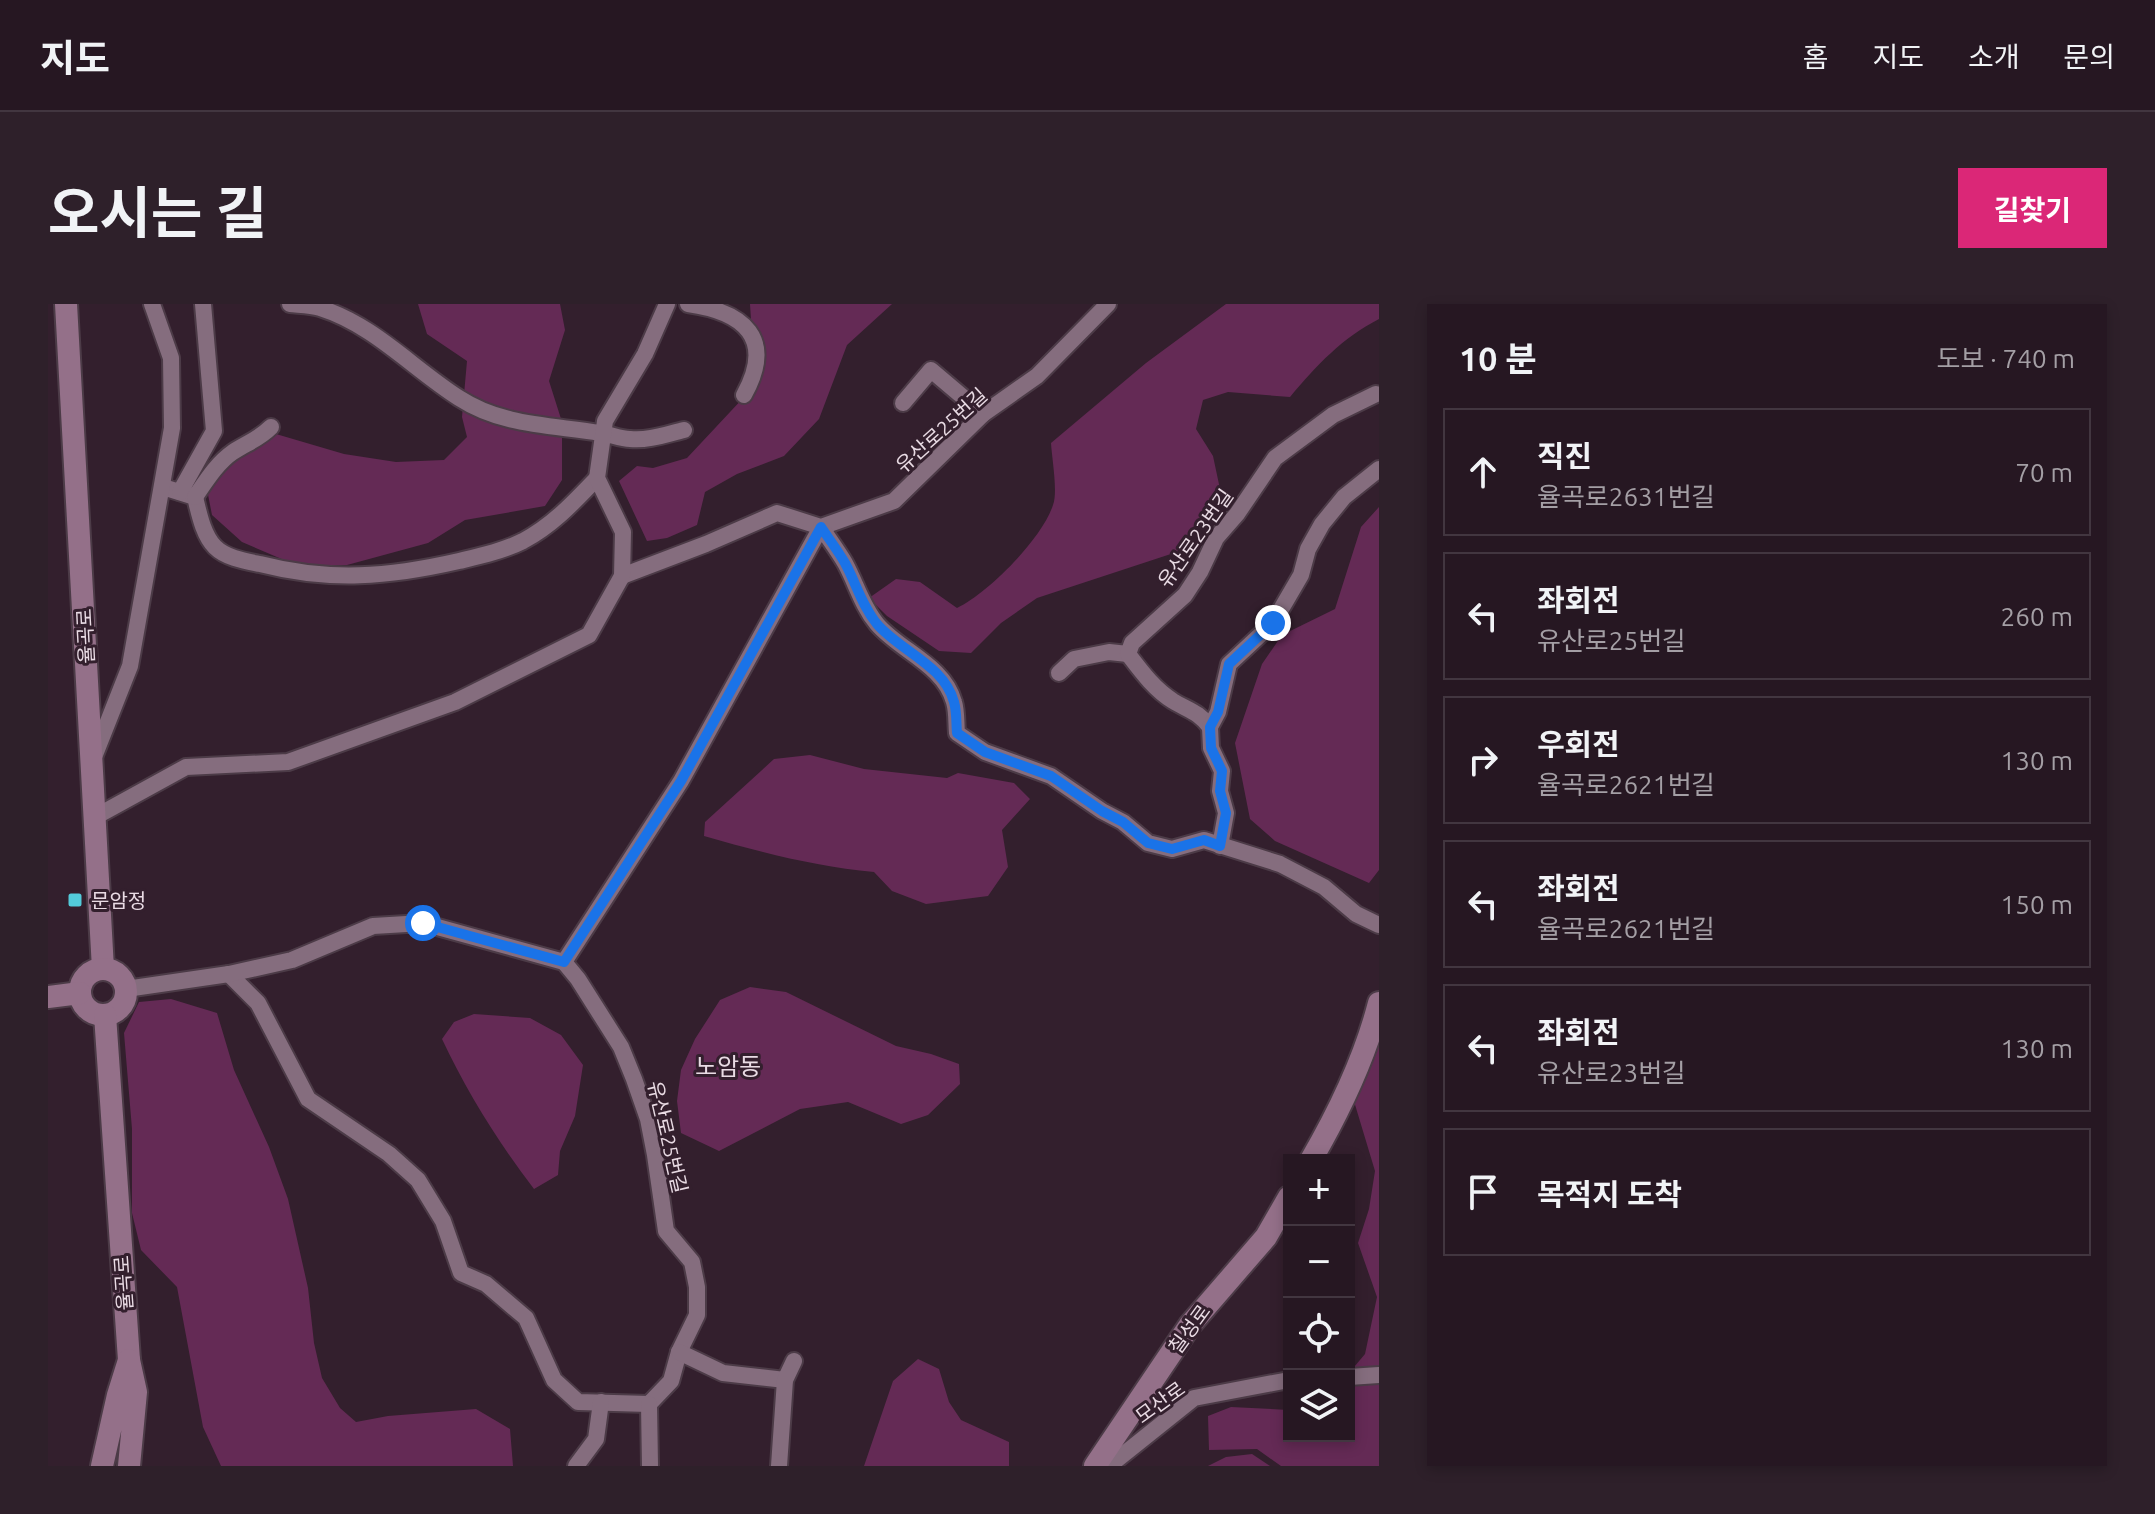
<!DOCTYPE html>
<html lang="ko">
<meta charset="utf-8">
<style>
:root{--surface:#261722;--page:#2e202a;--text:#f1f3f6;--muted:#a49fa5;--line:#423640;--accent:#db2777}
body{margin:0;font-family:Ubuntu,"Noto Sans KR",sans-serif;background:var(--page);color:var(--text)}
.controls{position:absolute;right:24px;bottom:24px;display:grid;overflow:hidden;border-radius:0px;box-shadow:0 4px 12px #0003}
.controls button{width:72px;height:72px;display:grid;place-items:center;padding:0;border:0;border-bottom:2px solid var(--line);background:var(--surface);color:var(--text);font:40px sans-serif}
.stop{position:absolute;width:24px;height:24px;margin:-18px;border:6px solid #1a73e8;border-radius:50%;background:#fff}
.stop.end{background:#1a73e8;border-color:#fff;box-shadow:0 2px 8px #0008}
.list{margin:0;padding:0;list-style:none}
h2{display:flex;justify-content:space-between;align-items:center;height:104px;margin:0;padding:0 32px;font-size:34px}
h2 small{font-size:26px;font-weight:400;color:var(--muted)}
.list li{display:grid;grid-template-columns:52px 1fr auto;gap:24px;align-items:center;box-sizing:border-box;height:128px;margin:0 16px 16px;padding:0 16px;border:2px solid var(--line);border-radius:0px}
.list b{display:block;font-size:30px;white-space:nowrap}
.list p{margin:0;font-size:26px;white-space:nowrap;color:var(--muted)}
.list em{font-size:26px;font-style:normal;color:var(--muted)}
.icon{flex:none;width:44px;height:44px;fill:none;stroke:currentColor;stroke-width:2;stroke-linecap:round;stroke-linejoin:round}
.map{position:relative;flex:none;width:1331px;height:1162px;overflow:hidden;border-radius:0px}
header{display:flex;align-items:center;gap:48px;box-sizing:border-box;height:112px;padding:0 40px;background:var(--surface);border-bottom:2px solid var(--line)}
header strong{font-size:38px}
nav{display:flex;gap:44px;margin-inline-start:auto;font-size:28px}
.intro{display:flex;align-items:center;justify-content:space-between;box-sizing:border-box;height:192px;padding:0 48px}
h1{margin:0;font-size:56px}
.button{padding:20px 36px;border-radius:0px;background:var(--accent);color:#fff;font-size:28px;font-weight:700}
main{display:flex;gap:48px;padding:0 48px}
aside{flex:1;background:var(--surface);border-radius:0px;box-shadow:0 4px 12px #0003}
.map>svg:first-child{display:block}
</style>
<header>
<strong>지도</strong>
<nav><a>홈</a><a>지도</a><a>소개</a><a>문의</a></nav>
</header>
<div class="intro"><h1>오시는 길</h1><a class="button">길찾기</a></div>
<main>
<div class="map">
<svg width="1331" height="1162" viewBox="0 0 1331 1162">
<rect width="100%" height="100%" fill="#331f2d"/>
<g fill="#642a55">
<path d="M370,0H512L517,26L501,77L514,118V176L497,202L417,216L380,239L299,261L250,262L194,238L164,211L155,165L184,142L228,130L296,150L348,158L396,156L419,133L414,113L419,57L379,30Z"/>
<path d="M702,0H844L799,41L771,115L736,152L689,170L657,188L649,221L619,234L599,237L571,177L589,162L605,164L639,154L697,92L706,62Z"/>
<path d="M1178,0H1331V15C1294,34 1269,61 1242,93L1180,88L1155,96L1148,125L1165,152L1172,185L1135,246L989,294L953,319L923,349L891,347L839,312L821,294L848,275L872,278L909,304C940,289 994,235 1005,201C1010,188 1004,155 1003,139L1098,59Z"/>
<path d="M1331,203V566L1321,579L1227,537L1202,515L1187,439L1214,360L1234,331L1287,305L1313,223Z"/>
<path d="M762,451L816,465L899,474L910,469L966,479L982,495L954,526L960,563L940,592L878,600L844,587L826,568C768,563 712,548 656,532L657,518L726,455Z"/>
<path d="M702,683L738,688L848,742L883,750L911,760L912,780L880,811L853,820L800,798L752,805L671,847L633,829L629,797L633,766L647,735L672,696Z"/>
<path d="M123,695L169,709L186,766L221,843L240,895L260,984L266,1039L274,1074L292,1104L308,1118L340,1112L428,1105L462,1125L465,1162H173L155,1123L129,983L93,946L84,909V825L76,729L91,698Z"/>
<path d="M426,710L482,714L513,731L535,761L527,812L512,847L510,871L486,885C450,838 419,788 394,735L406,718Z"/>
<path d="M1331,711V1162H1233L1209,1145L1161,1146L1160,1112L1183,1103L1241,1106V1132H1301V1069L1317,1050L1329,993L1310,939L1321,905L1327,867L1302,784Z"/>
<path d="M870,1055L891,1065L901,1098L913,1116L961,1138V1162H816L845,1077Z"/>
<path d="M1204,1150L1222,1162H1160L1178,1153Z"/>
</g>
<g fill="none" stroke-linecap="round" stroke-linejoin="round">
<defs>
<g id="street">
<path d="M242,0C251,1 263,1 272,4C326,21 364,64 411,94C454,122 503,121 552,129C562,130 572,135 582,135C600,137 619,130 636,126"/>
<path d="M640,0C697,8 727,35 696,91"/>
<path d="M855,99L883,66L935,110"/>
<path d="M115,183L147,193C151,209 155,231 167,243C178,254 197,257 212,260C282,278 341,273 411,257C432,252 455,247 475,237C505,221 526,198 549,174"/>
<path d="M132,188L166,127L155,0"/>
<path d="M147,193C158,177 169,159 185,148C199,139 211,135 223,123"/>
<path d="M574,272L658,240L729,209L773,223L846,197L935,110L989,72L1060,0"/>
<path d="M1011,369L1026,355L1061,348L1080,350"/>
<path d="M1162,423C1151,408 1140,406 1125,397C1106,385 1093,367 1080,350L1084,339L1137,291L1152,268L1168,234L1189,210L1227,154L1285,111L1328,90"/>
<path d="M46,453L82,362L124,124L123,54L104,0"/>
<path d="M47,513L138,463L240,458L407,398L541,331L574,272L575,228L549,174L557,117L597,50L619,0"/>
<path d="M1172,542L1178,509L1172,487L1174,467L1163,444L1162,423L1170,408L1181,360L1225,319L1253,271L1260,245L1274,220L1296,193L1331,165"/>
<path d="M516,658L633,477L773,223C781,235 790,247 797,259C808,279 814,302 829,320C852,347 896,361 906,398C909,408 908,419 909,429L937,448L1003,472L1054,507L1075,518L1100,539L1124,545L1156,536L1232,560L1276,583L1308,610L1331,621"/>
<path d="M181,670L210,699L260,795L341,850L370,876L395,917L413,969L438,980L478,1014L506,1076L530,1098L601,1100L623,1077L631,1048L649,1011V983L644,958L618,927L607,851L600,815L586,775L573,743L530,675L516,658"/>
<path d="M78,685L181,670L244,656L325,622L375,619L516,658"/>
<path d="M631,1048L675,1069L737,1076"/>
<path d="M1301,1073L1331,1071"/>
<path d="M601,1100L602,1162"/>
<path d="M528,1162L548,1135L553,1098"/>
<path d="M731,1162L737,1076L746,1057"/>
<path d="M1061,1162L1146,1094L1241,1076"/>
</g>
<g id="secondary">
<path d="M18,0L55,665"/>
<circle cx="55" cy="688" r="23"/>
<path d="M0,693L32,689"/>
<path d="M57,711L81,1056"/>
<path d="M1263,856C1292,806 1317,754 1331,699"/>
<path d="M54,1162L70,1091L81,1056L88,1088L81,1162"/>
<path d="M1047,1162L1142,1021L1218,933L1241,893"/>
</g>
</defs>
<use href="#street" stroke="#4c3b47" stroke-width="20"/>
<use href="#secondary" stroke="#4c3b47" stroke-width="26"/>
<use href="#street" stroke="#856d7e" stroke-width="16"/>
<use href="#secondary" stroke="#947089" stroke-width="22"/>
</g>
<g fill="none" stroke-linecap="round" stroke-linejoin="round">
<path stroke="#1a73e8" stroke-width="10" d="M375,619L516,658L633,477L773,223C781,235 790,247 797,259C808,279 814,302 829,320C852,347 896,361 906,398C909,408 908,419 909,429L937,448L1003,472L1054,507L1075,518L1100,539L1124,545L1156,536L1172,542L1178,509L1172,487L1174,467L1163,444L1162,423L1170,408L1181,360L1225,319"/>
</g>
<rect fill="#53cbda" stroke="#331f2d" stroke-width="3" x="19" y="588" width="16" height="16" rx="4"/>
<g text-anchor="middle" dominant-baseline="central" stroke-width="6" stroke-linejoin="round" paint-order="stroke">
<g font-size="20" fill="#e9dbe4" stroke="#331f2d">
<text transform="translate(893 126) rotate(-42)">유산로25번길</text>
<text transform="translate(1147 234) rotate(-55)">유산로23번길</text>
<text transform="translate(37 332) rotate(-93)">율곡로</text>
<text transform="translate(620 833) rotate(77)">유산로25번길</text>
<text transform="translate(75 979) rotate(-94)">율곡로</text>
<text transform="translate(1141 1025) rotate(-54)">칠성로</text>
<text transform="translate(1112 1098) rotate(-36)">모산로</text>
</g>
<g font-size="20" fill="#e9dbe4" stroke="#331f2d" text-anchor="start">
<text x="43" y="596">문암정</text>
</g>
<g font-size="24" fill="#e9dbe4" stroke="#331f2d">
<text x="680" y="762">노암동</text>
</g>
</g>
</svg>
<div class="controls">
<button>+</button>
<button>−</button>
<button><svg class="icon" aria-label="locate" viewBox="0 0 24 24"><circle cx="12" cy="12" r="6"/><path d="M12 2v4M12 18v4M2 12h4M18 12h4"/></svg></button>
<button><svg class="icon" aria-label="layers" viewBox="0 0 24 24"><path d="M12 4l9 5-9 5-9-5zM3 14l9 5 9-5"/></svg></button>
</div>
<div class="stop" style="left:375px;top:619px"></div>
<div class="stop end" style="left:1225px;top:319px"></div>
</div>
<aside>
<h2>10 분<small>도보 · 740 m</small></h2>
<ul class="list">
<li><svg class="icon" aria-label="ahead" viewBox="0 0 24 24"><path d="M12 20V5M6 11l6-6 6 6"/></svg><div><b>직진</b><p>율곡로2631번길</p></div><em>70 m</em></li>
<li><svg class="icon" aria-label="left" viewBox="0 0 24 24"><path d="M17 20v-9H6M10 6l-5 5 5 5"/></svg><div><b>좌회전</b><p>유산로25번길</p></div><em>260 m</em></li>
<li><svg class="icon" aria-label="right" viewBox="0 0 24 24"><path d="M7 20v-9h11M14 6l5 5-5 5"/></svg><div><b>우회전</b><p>율곡로2621번길</p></div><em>130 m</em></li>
<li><svg class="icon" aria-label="left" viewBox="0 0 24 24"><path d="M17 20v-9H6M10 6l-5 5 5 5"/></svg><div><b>좌회전</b><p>율곡로2621번길</p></div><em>150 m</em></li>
<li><svg class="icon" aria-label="left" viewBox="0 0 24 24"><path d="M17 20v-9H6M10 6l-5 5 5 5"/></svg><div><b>좌회전</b><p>유산로23번길</p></div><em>130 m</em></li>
<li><svg class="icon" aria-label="arrive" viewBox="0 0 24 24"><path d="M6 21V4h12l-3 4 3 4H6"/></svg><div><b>목적지 도착</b></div></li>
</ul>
</aside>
</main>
